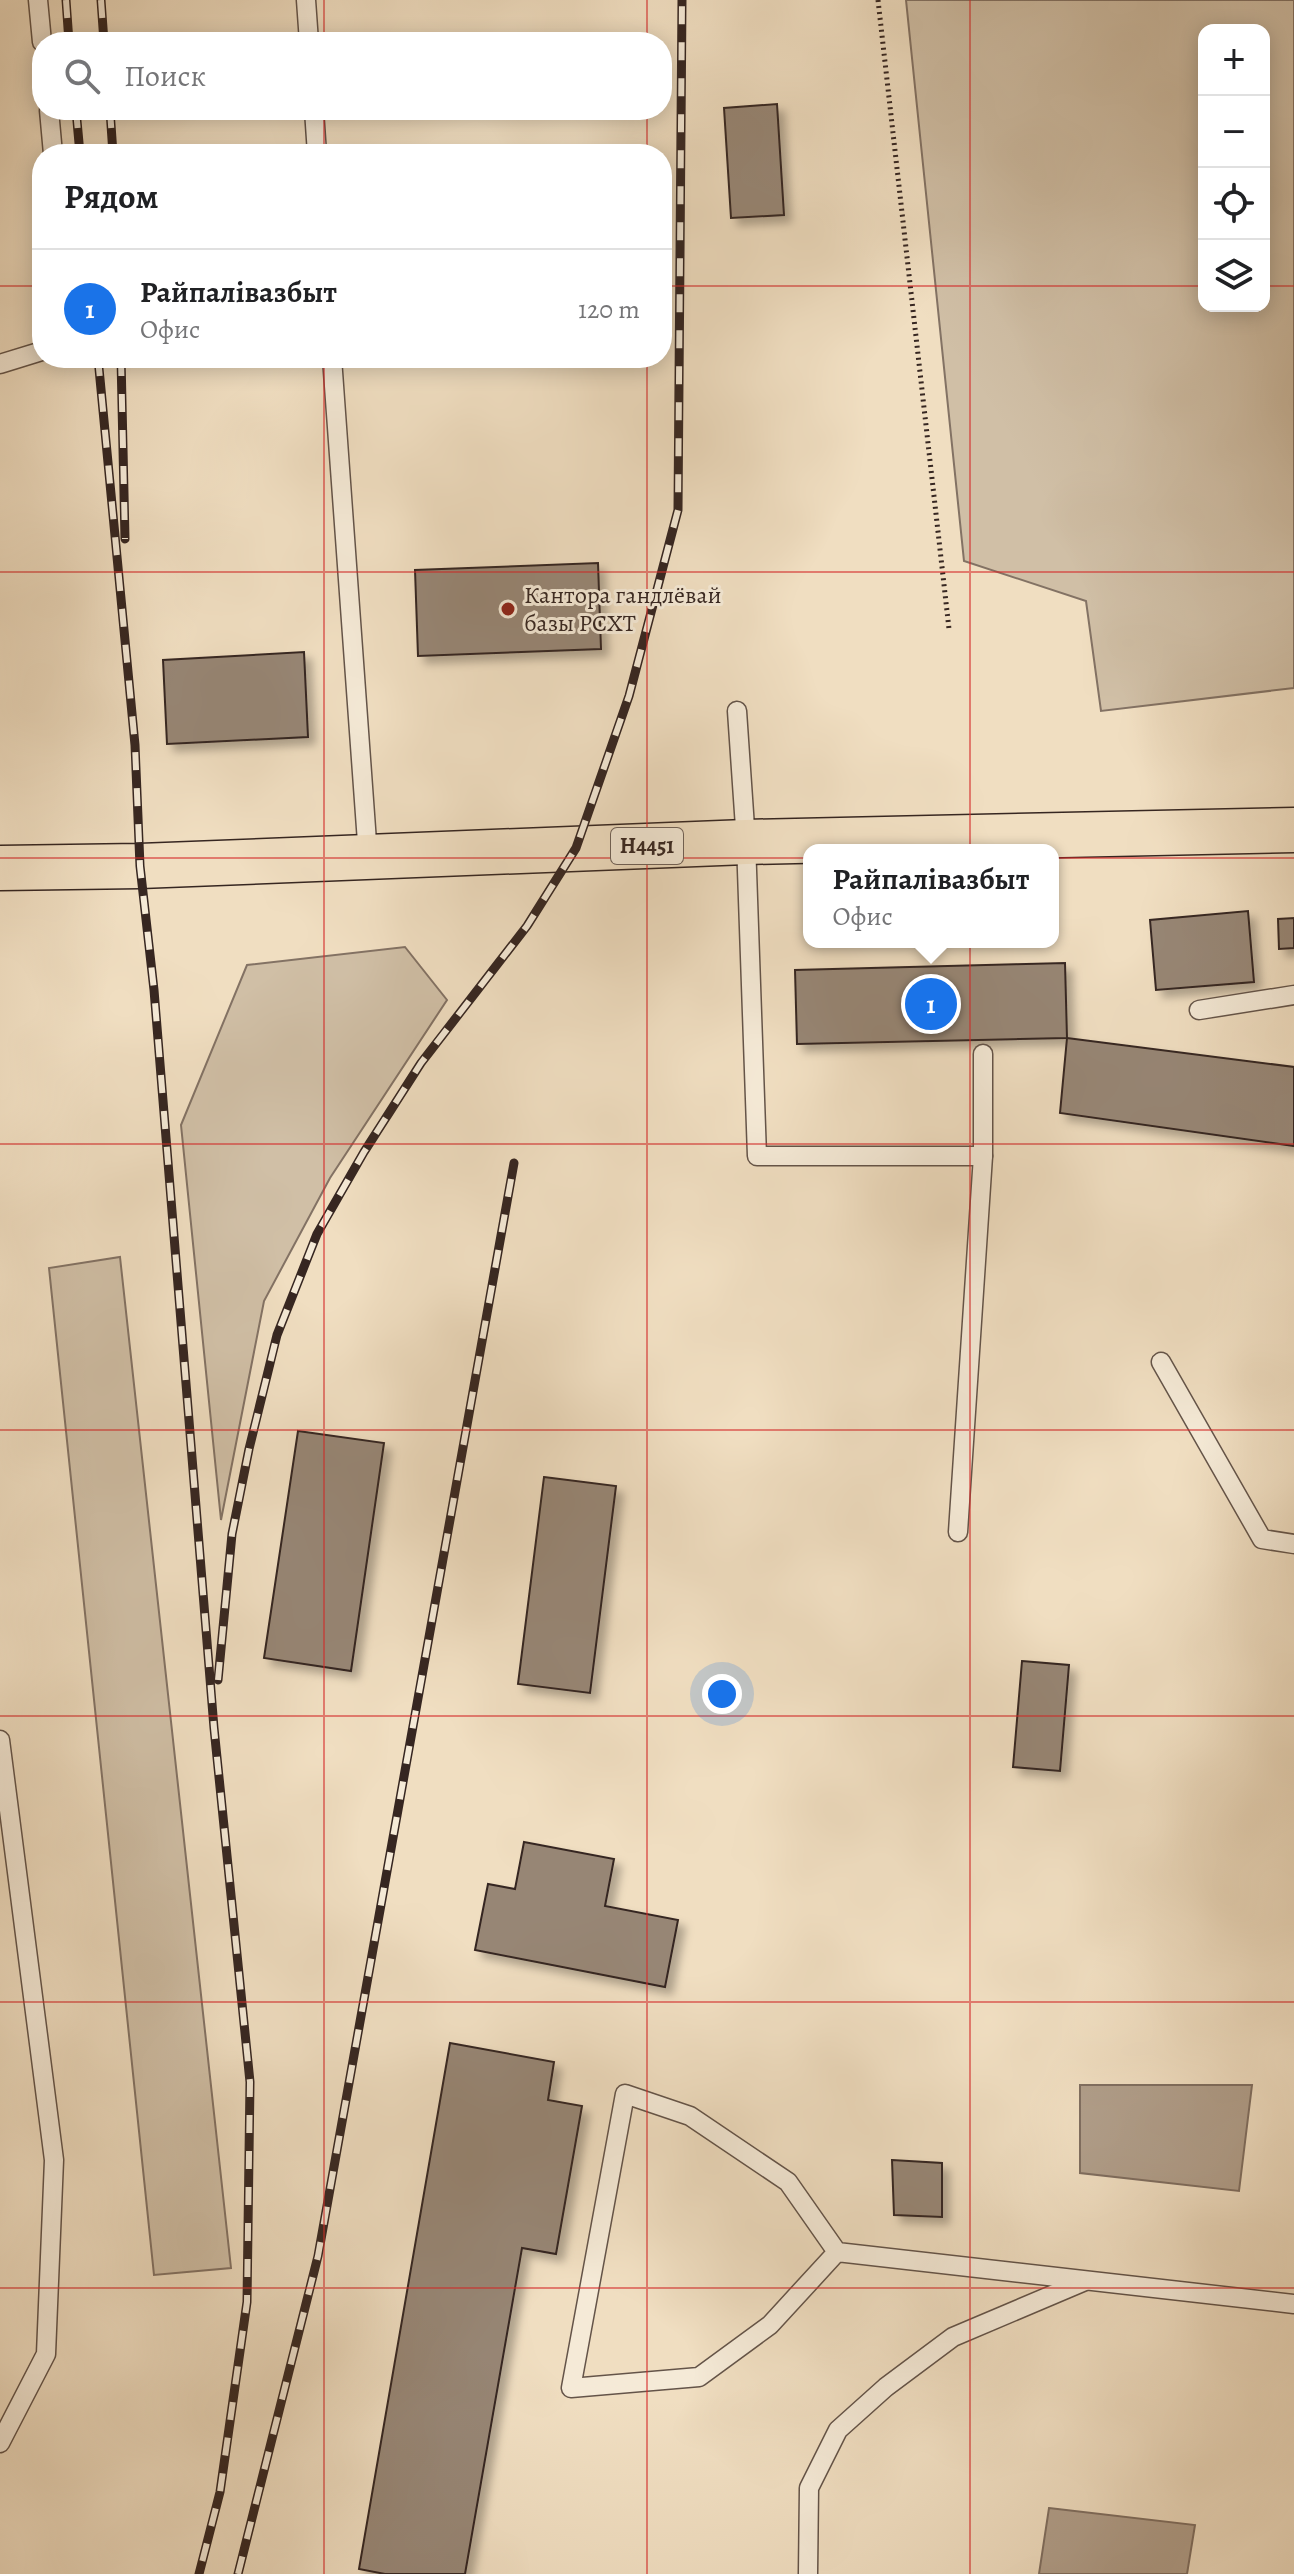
<!DOCTYPE html>
<html lang="ru">
<meta charset="utf-8">
<style>
:root{--surface:#fff;--page:#f2f2f2;--text:#202124;--muted:#757577;--line:#e0e0e0;--accent:#1a73e8}
body{margin:0;font-family:Alegreya,serif;background:var(--page);color:var(--text)}
.controls{position:absolute;right:24px;top:24px;display:grid;overflow:hidden;border-radius:16px;box-shadow:0 4px 20px #0003}
.controls button{width:72px;height:72px;display:grid;place-items:center;padding:0;border:0;border-bottom:2px solid var(--line);background:var(--surface);color:var(--text);font:40px sans-serif}
.you{position:absolute;left:722px;top:1694px;width:28px;height:28px;margin:-20px;border:6px solid #fff;border-radius:50%;background:#1a73e8;box-shadow:0 0 0 12px #1a73e833}
.badge{display:grid;place-items:center;width:52px;height:52px;border-radius:50%;background:var(--accent);color:#fff;font-size:26px;font-weight:700}
.pin{position:absolute;translate:-50% -50%;border:4px solid #fff;box-shadow:0 2px 8px #0006}
.popup{position:absolute;left:803px;top:844px;width:256px;height:104px;box-sizing:border-box;display:grid;place-content:center;border-radius:16px;background:var(--surface);filter:drop-shadow(0 2px 6px #0005);font-size:26px;white-space:nowrap;color:var(--muted)}
.popup b{font-size:30px;color:var(--text)}
.popup::after{content:'';position:absolute;left:50%;top:100%;margin-left:-16px;border:16px solid transparent;border-top-color:var(--surface)}
.list{margin:0;padding:0;list-style:none}
h2{display:flex;justify-content:space-between;align-items:center;height:104px;margin:0;padding:0 32px;font-size:34px}
h2 small{font-size:26px;font-weight:400;color:var(--muted)}
.list li{display:grid;grid-template-columns:52px 1fr auto;gap:24px;align-items:center;box-sizing:border-box;height:120px;padding:0 32px;border-top:2px solid var(--line)}
.list b{display:block;font-size:30px;white-space:nowrap}
.list p{margin:0;font-size:26px;white-space:nowrap;color:var(--muted)}
.list em{font-size:26px;font-style:normal;color:var(--muted)}
.icon{flex:none;width:44px;height:44px;fill:none;stroke:currentColor;stroke-width:2;stroke-linecap:round;stroke-linejoin:round}
.map{position:relative;flex:none;width:1294px;height:2574px;overflow:hidden}
.search{position:absolute;background:var(--surface);box-shadow:0 4px 20px #0003;left:32px;top:32px;width:640px;height:88px;display:flex;align-items:center;gap:20px;box-sizing:border-box;padding:0 28px;border-radius:32px;color:var(--muted);font-size:30px}
.panel{position:absolute;background:var(--surface);box-shadow:0 4px 20px #0003;left:32px;top:144px;width:640px;height:224px;border-radius:32px}
.map>svg:first-child{display:block}
</style>
<div class="map">
<svg width="1294" height="2574" viewBox="0 0 1294 2574">
<defs>
<filter id="shadow"><feDropShadow dx="7" dy="7" stdDeviation="4" flood-color="#0004"/></filter>
</defs>
<rect width="100%" height="100%" fill="#f0dec1"/>
<filter id="stains"><feTurbulence type="fractalNoise" baseFrequency=".0025" numOctaves="4"/><feColorMatrix values="0 0 0 0 .2 0 0 0 0 .09 0 0 0 0 .02 0 0 0 .5 -.17"/></filter>
<radialGradient id="worn" r=".72"><stop offset=".6" stop-color="#630" stop-opacity="0"/><stop offset="1" stop-color="#630" stop-opacity=".3"/></radialGradient>
<g fill="#d0bfa6" stroke="#837264" stroke-width="2" fill-rule="evenodd">
<path d="M906,0H1294V688L1101,711L1086,601L964,561ZM1204,30H1264V306H1204Z"/>
<path d="M405,947L447,1000L330,1178L264,1301L221,1520L181,1125L247,965Z"/>
<path d="M120,1257L231,2268L154,2275L49,1268Z"/>
</g>
<g fill="#b19f8b" stroke="#806f61" stroke-width="2">
<path d="M1080,2085H1252L1239,2191L1080,2173Z"/>
<path d="M1049,2508L1195,2525L1187,2574H1039Z"/>
</g>
<g fill="#978674" stroke="#362621" stroke-width="2" filter="url(#shadow)">
<path d="M777,104L784,215L731,218L724,108Z"/>
<path d="M598,563L601,649L418,656L415,570Z"/>
<path d="M304,652L308,737L167,744L163,660Z"/>
<path d="M1248,911L1254,982L1156,990L1150,920Z"/>
<path d="M1294,918V948L1279,949L1278,919Z"/>
<path d="M1065,963L1067,1038L797,1044L795,970Z"/>
<path d="M1067,1038L1294,1067V1146L1060,1113Z"/>
<path d="M298,1431L384,1443L351,1671L264,1658Z"/>
<path d="M544,1477L616,1486L590,1693L518,1684Z"/>
<path d="M1022,1661L1069,1665L1060,1771L1013,1767Z"/>
<path d="M524,1842L614,1859L605,1906L678,1920L665,1987L475,1950L488,1884L515,1889Z"/>
<path d="M450,2043L554,2062L548,2100L582,2106L556,2254L522,2248L465,2574H385L359,2569Z"/>
<path d="M892,2160L942,2163V2217L894,2215Z"/>
</g>
<g fill="none" stroke-linecap="round" stroke-linejoin="round">
<defs>
<g id="service">
<path d="M38,0L42,42"/>
<path d="M306,0L309,42"/>
<path d="M49,110L53,154"/>
<path d="M314,110L317,154"/>
<path d="M332,358L368,856"/>
<path d="M0,364L42,351"/>
<path d="M737,711L746,842L757,1156H983L958,1532"/>
<path d="M1199,1010L1294,995"/>
<path d="M983,1054V1156"/>
<path d="M1161,1362L1262,1539L1294,1544"/>
<path d="M0,1740L54,2160L46,2354L0,2443"/>
<path d="M837,2252L770,2325L699,2377L571,2388L625,2094L690,2116L788,2182L837,2252L1294,2304"/>
<path d="M808,2574L809,2488L838,2430L886,2387L953,2337L1085,2281"/>
</g>
<path id="primary" d="M0,868L140,866L746,842L1294,830"/>
</defs>
<use href="#service" stroke="#645449" stroke-width="21"/>
<use href="#primary" stroke="#362621" stroke-width="47"/>
<path stroke="#362621" stroke-width="5" stroke-dasharray="2 4" stroke-linecap="butt" d="M878,0L949,629"/>
<use href="#service" stroke="#f5ead7" stroke-width="18"/>
<use href="#primary" stroke="#f0dec1" stroke-width="44"/>
<defs>
<g id="rail">
<path d="M66,0L69,42"/>
<path d="M101,0L104,42"/>
<path d="M76,110L80,154"/>
<path d="M110,110L113,154"/>
<path d="M98,358L135,745L140,866L154,990L214,1728L250,2082L247,2302L220,2492L199,2574"/>
<path d="M121,358L125,539"/>
<path d="M218,1680L232,1534L249,1449L277,1335L317,1234L364,1152L421,1063L527,926L576,848L629,696L678,510L682,0"/>
<path d="M238,2574L318,2256L514,1163"/>
</g>
</defs>
<use href="#rail" stroke="#362621" stroke-width="9"/>
<use href="#rail" stroke="#f5ead7" stroke-width="6" stroke-dasharray="18" stroke-linecap="butt"/>
</g>
<path fill="none" stroke="#d62828" stroke-width="2" stroke-opacity="0.55" d="M324,0V42M647,0V42M970,0V2574M324,110V154M647,110V154M0,286H42M662,286H1204M1264,286H1294M324,358V2574M647,358V2574M0,572H1294M0,858H1294M0,1144H1294M0,1430H1294M0,1716H1294M0,2002H1294M0,2288H1294"/>
<circle fill="#8f2418" stroke="#f5ead7" stroke-width="3" cx="508" cy="609" r="8"/>
<g text-anchor="middle" dominant-baseline="central" stroke-width="6" stroke-linejoin="round" paint-order="stroke">
<rect fill="#f5ead7" stroke="#6f6158" stroke-width="2" x="611" y="828" width="72" height="36" rx="6"/>
<g font-size="22" font-weight="bold" fill="#362621">
<text x="647" y="846">Н4451</text>
</g>
<g font-size="24" fill="#362621" stroke="#f5ead7" text-anchor="start">
<text x="524" y="595">Кантора гандлёвай<tspan x="524" dy="28">базы РСХТ</tspan></text>
</g>
</g>
<rect width="100%" height="100%" filter="url(#stains)"/>
<rect width="100%" height="100%" fill="url(#worn)"/>
</svg>
<div class="controls">
<button>+</button>
<button>−</button>
<button><svg class="icon" aria-label="locate" viewBox="0 0 24 24"><circle cx="12" cy="12" r="6"/><path d="M12 2v4M12 18v4M2 12h4M18 12h4"/></svg></button>
<button><svg class="icon" aria-label="layers" viewBox="0 0 24 24"><path d="M12 4l9 5-9 5-9-5zM3 14l9 5 9-5"/></svg></button>
</div>
<div class="you"></div>
<div class="pin badge" style="left:931px;top:1004px">1</div>
<div class="popup"><b>Райпалівазбыт</b>Офис</div>
<div class="search"><svg class="icon" aria-label="search" viewBox="0 0 24 24"><circle cx="10" cy="10" r="6"/><path d="M15 15l6 6"/></svg>Поиск</div>
<section class="panel">
<h2>Рядом<small></small></h2>
<ul class="list">
<li><span class="badge">1</span><div><b>Райпалівазбыт</b><p>Офис</p></div><em>120 m</em></li>
</ul>
</section>
</div>
